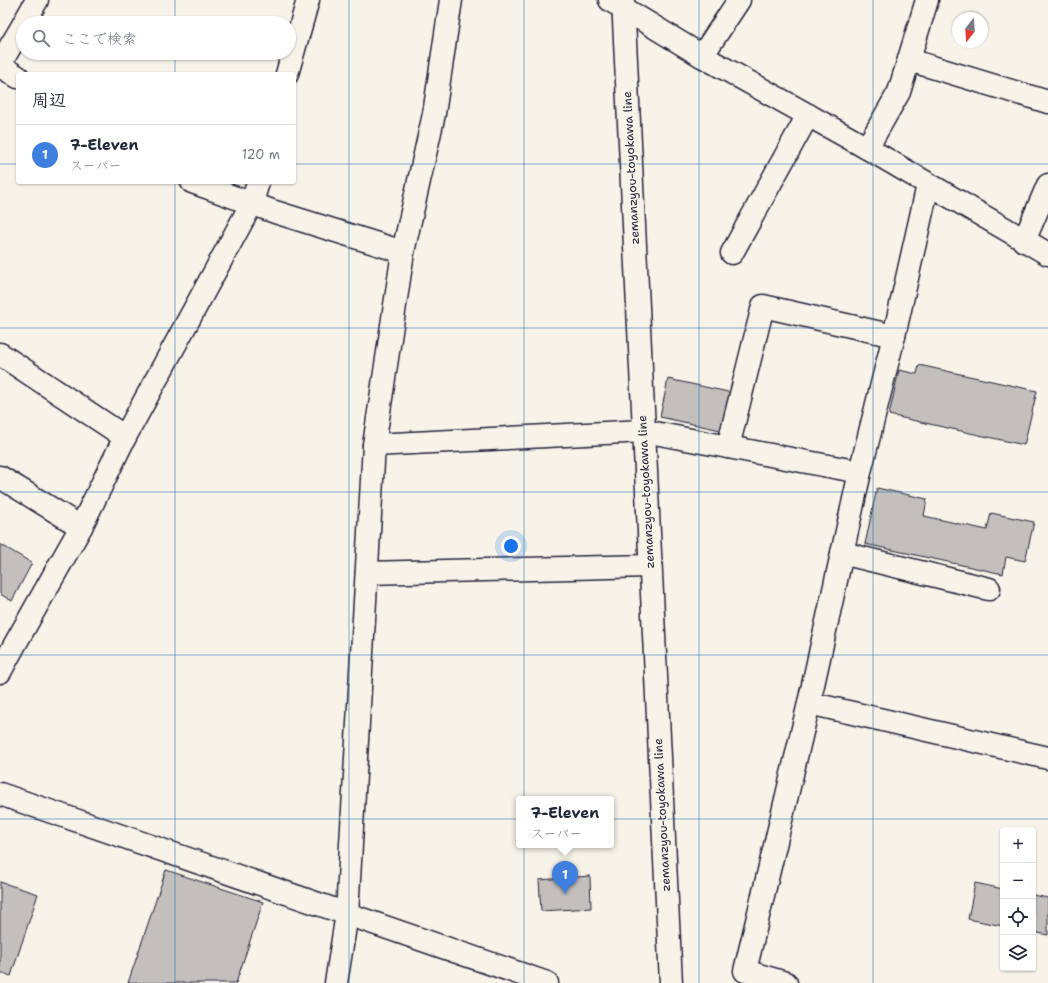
<!DOCTYPE html>
<html lang="ja">
<meta charset="utf-8">
<style>
:root{--surface:#fff;--page:#f6f6f7;--text:#1f2937;--muted:#747a83;--line:#e0e1e3;--accent:#1f6fb2}
body{margin:0;font-family:"Shantell Sans","Klee One",sans-serif;background:var(--page);color:var(--text)}
.controls{position:absolute;right:12px;bottom:12px;display:grid;overflow:hidden;border-radius:4px;box-shadow:0 1px 3px #0004}
.controls button{width:36px;height:36px;display:grid;place-items:center;padding:0;border:0;border-bottom:1px solid var(--line);background:var(--surface);color:var(--text);font:20px sans-serif}
.compass{position:absolute;left:952px;top:12px;width:36px;height:36px;border-radius:50%;background:var(--surface);box-shadow:0 1px 3px #0004;rotate:197deg}
.you{position:absolute;left:511px;top:546px;width:14px;height:14px;margin:-10px;border:3px solid #fff;border-radius:50%;background:#1a73e8;box-shadow:0 0 0 6px #1a73e833}
.badge{display:grid;place-items:center;width:26px;height:26px;border-radius:50%;background:var(--accent);color:#fff;font-size:13px;font-weight:700}
.pin{position:absolute;translate:-50% -33px;filter:drop-shadow(0 1px 2px #0008)}
.pin::after{content:'';position:absolute;top:21px;width:14px;height:12px;background:inherit;clip-path:polygon(0 0,100% 0,50% 100%)}
.popup{position:absolute;left:516px;top:796px;width:98px;height:52px;box-sizing:border-box;display:grid;place-content:center;border-radius:4px;background:var(--surface);filter:drop-shadow(0 1px 3px #0005);font-size:13px;white-space:nowrap;color:var(--muted)}
.popup b{font-size:15px;color:var(--text)}
.popup::after{content:'';position:absolute;left:50%;top:100%;margin-left:-8px;border:8px solid transparent;border-top-color:var(--surface)}
.list{margin:0;padding:0;list-style:none}
h2{display:flex;justify-content:space-between;align-items:center;height:52px;margin:0;padding:0 16px;font-size:17px}
h2 small{font-size:13px;font-weight:400;color:var(--muted)}
.list li{display:grid;grid-template-columns:26px 1fr auto;gap:12px;align-items:center;box-sizing:border-box;height:60px;padding:0 16px;border-top:1px solid var(--line)}
.list b{display:block;font-size:15px;white-space:nowrap}
.list p{margin:0;font-size:13px;white-space:nowrap;color:var(--muted)}
.list em{font-size:13px;font-style:normal;color:var(--muted)}
.icon{flex:none;width:22px;height:22px;fill:none;stroke:currentColor;stroke-width:2;stroke-linecap:round;stroke-linejoin:round}
.map{position:relative;flex:none;width:1048px;height:983px;overflow:hidden}
.search{position:absolute;background:var(--surface);box-shadow:0 1px 3px #0004;left:16px;top:16px;width:280px;height:44px;display:flex;align-items:center;gap:10px;box-sizing:border-box;padding:0 14px;border-radius:22px;color:var(--muted);font-size:15px}
.panel{position:absolute;background:var(--surface);box-shadow:0 1px 3px #0004;left:16px;top:72px;width:280px;height:112px;border-radius:4px}
.map>svg:first-child{display:block}
</style>
<div class="map">
<svg width="1048" height="983" viewBox="0 0 1048 983">
<rect width="100%" height="100%" fill="#f7f3e8"/>
<filter id="ink" filterUnits="userSpaceOnUse"><feTurbulence type="fractalNoise" baseFrequency=".025" numOctaves="2"/><feDisplacementMap in="SourceGraphic" scale="8" xChannelSelector="R" yChannelSelector="G"/><feConvolveMatrix kernelMatrix="1 2 1 2 8 2 1 2 1" color-interpolation-filters="sRGB"/></filter>
<g filter="url(#ink)">
<g fill="#c2bfbd" stroke="#22223b">
<path d="M919,365L1037,391L1024,445L889,415L899,370L917,374Z"/>
<path d="M668,379L733,393L725,431L660,417Z"/>
<path d="M877,488L927,499L924,516L987,530L991,513L1034,522L1025,561L1006,557L1003,574L865,544Z"/>
<path d="M0,544L32,563L12,601L0,594Z"/>
<path d="M166,870L263,902L236,983H128Z"/>
<path d="M590,876L591,908L541,911L539,880Z"/>
<path d="M0,882L38,894L11,976L0,972Z"/>
<path d="M975,883L1003,889V926L968,919Z"/>
<path d="M1033,895L1048,898V935L1033,932Z"/>
</g>
<g fill="none" stroke-linecap="round" stroke-linejoin="round">
<defs>
<g id="minor">
<path d="M610,0L702,56L867,148L1048,254"/>
<path d="M24,23L37,0"/>
<path d="M702,56L739,0"/>
<path d="M909,60L1048,102"/>
<path d="M0,64L23,25"/>
<path d="M0,66L18,77"/>
<path d="M287,74L308,0"/>
<path d="M867,148L899,92L927,0"/>
<path d="M192,182L275,212L403,252"/>
<path d="M1024,241L1048,185"/>
<path d="M732,253L808,115"/>
<path d="M0,354L125,437"/>
<path d="M374,445L644,431L860,472"/>
<path d="M728,447L763,306L894,336"/>
<path d="M0,477L81,527"/>
<path d="M842,553L989,589"/>
<path d="M367,573L649,566"/>
<path d="M0,672L14,646L81,527L125,437L252,203L258,182"/>
<path d="M809,703L1048,758"/>
<path d="M336,983L347,914L374,445L403,252L434,114L451,0"/>
<path d="M786,983L745,971L809,703L860,472L894,336L928,185"/>
</g>
<path id="tertiary" d="M0,794L547,983"/>
<path id="secondary" d="M623,0L671,983"/>
</defs>
<use href="#minor" stroke="#22223b" stroke-width="25"/>
<use href="#tertiary" stroke="#22223b" stroke-width="25"/>
<use href="#secondary" stroke="#22223b" stroke-width="25"/>
<use href="#minor" stroke="#f7f3e8" stroke-width="22"/>
<use href="#tertiary" stroke="#f7f3e8" stroke-width="22"/>
<use href="#secondary" stroke="#f7f3e8" stroke-width="22"/>
</g>
</g>
<path fill="none" stroke="#1f6fb2" stroke-width="1" stroke-opacity="0.55" d="M175,0V23M349,0V983M524,0V983M699,0V983M873,0V983M175,53V74M0,164H18M294,164H1048M175,182V983M0,328H1048M0,492H1048M0,655H1048M0,819H1048"/>
<g text-anchor="middle" dominant-baseline="central" stroke-width="3" stroke-linejoin="round" paint-order="stroke">
<g font-size="12" fill="#22223b" stroke="#f7f3e8">
<text transform="translate(631 168) rotate(-93)">zemanzyou-toyokawa line</text>
<text transform="translate(646 492) rotate(-93)">zemanzyou-toyokawa line</text>
<text transform="translate(662 815) rotate(-93)">zemanzyou-toyokawa line</text>
</g>
</g>
</svg>
<div class="controls">
<button>+</button>
<button>−</button>
<button><svg class="icon" aria-label="locate" viewBox="0 0 24 24"><circle cx="12" cy="12" r="6"/><path d="M12 2v4M12 18v4M2 12h4M18 12h4"/></svg></button>
<button><svg class="icon" aria-label="layers" viewBox="0 0 24 24"><path d="M12 4l9 5-9 5-9-5zM3 14l9 5 9-5"/></svg></button>
</div>
<svg class="compass" viewBox="-18 -18 36 36"><path d="M0-13l5 13h-10z" fill="#e53935"/><path d="M0 13l5-13h-10z" fill="#747a83"/></svg>
<div class="you"></div>
<div class="pin badge" style="left:565px;top:894px;background:#3f7fe0">1</div>
<div class="popup"><b>7-Eleven</b>スーパー</div>
<div class="search"><svg class="icon" aria-label="search" viewBox="0 0 24 24"><circle cx="10" cy="10" r="6"/><path d="M15 15l6 6"/></svg>ここで検索</div>
<section class="panel">
<h2>周辺<small></small></h2>
<ul class="list">
<li><span class="badge" style="background:#3f7fe0">1</span><div><b>7-Eleven</b><p>スーパー</p></div><em>120 m</em></li>
</ul>
</section>
</div>
